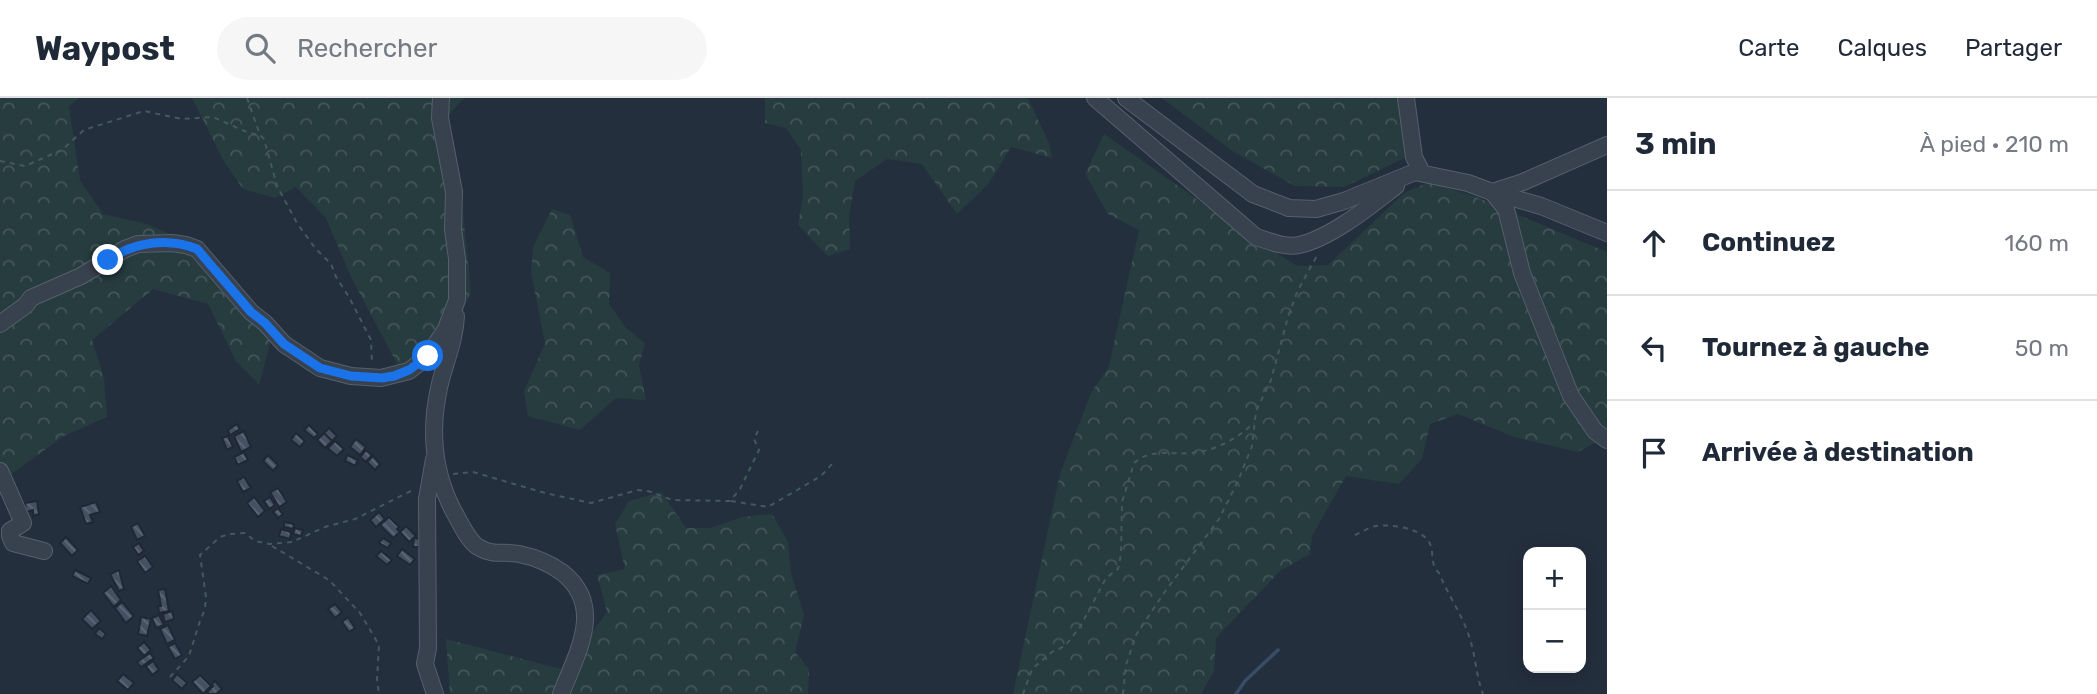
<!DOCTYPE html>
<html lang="fr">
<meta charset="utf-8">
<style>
:root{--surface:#fff;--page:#f6f6f7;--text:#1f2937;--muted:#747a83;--line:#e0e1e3}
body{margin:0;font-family:Rubik,sans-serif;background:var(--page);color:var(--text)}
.controls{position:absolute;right:21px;bottom:21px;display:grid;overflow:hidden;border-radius:14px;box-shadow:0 4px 18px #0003}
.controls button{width:63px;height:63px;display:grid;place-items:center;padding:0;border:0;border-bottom:2px solid var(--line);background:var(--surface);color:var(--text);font:35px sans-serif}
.stop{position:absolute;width:21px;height:21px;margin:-16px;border:5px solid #1a73e8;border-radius:50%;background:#fff}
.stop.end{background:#1a73e8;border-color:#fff;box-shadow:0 2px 7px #0008}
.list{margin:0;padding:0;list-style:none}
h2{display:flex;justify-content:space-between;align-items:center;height:91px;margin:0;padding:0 28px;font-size:30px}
h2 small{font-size:23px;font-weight:400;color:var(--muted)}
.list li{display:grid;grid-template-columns:46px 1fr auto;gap:21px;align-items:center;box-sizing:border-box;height:105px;padding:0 28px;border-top:2px solid var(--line)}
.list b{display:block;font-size:26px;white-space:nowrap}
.list em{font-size:23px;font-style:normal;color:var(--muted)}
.icon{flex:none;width:38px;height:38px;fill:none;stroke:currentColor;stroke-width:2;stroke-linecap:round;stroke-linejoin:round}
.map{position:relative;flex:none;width:1607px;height:596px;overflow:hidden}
header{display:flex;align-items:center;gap:42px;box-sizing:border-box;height:98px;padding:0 35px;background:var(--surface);border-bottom:2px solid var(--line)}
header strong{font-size:33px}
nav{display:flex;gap:38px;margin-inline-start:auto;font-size:24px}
.search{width:490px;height:63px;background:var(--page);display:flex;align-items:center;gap:18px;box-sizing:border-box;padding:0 24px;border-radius:38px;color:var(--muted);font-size:26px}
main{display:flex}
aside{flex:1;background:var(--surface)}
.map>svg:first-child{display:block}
</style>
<header>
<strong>Waypost</strong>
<div class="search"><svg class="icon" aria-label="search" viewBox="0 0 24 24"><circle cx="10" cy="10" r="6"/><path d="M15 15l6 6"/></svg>Rechercher</div>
<nav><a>Carte</a><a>Calques</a><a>Partager</a></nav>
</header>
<main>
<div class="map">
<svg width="1607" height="596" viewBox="0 0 1607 596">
<defs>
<pattern id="forest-crowns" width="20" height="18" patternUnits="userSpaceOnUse" patternTransform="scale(1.75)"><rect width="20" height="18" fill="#263c3f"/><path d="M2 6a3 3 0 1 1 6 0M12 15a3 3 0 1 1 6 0" fill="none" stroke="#435659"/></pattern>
<pattern id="building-back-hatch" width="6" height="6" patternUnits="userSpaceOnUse" patternTransform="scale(1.75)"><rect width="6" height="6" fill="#455162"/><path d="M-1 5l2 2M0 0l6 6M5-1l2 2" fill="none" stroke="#5d6877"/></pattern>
</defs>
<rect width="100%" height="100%" fill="#242f3e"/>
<g fill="url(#forest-crowns)">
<path d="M0,0H79L69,8L80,82L103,116L147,126L188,144L271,242L259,287L236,263L208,206L153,191L92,242L104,280L107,319L64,338L0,384Z"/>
<path d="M192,0H464L441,26L454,68L463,115L471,195L443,245L402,275L351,179L326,120L296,89L275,100L243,91L223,62Z"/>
<path d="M765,0H1028L1049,45L1052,60L1011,49L989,85L957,116L922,66L887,61L855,83L849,118L850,151L828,158L798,127L803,97L801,52L786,30L765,25Z"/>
<path d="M1162,0H1408L1413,56L1344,89L1295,88L1234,54Z"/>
<path d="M1104,36L1251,139L1297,168L1328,167L1404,95L1429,84L1476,99L1607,154V338L1578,354L1514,339L1458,316L1430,326L1422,361L1399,386L1346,378L1312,438L1310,456L1280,473L1216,540L1214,573L1201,596H1013L1060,376L1091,295L1109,268L1139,132L1108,116L1085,76Z"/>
<path d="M552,111L570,117L583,159L610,175L609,206L626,230L645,245L639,267L646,302L616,300L580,332L528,318L524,293L545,246L531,174L533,149Z"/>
<path d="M661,394L686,430H710L743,419L772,416L788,444L791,475L804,517L795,554L809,571L808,596H450L446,541L565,572L607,514L597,477L625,471L615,426L629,403Z"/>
</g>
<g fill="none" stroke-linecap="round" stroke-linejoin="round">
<path stroke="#394c67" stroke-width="3.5" d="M1236,596L1245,583L1278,552"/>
</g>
<g fill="url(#building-back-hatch)" stroke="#1f2835" stroke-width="2">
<path d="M237,326L240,331L230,337L228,332Z"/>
<path d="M309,327L318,336L314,340L304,332Z"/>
<path d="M329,330L337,338L332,343L324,335Z"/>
<path d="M244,333L251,349L241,354L234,338Z"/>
<path d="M296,335L305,343L300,349L291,342Z"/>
<path d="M324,335L332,343L325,350L317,342Z"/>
<path d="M228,338L233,349L227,352L222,340Z"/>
<path d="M356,341L366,349L360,357L350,349Z"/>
<path d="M335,343L344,351L337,358L328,350Z"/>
<path d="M366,352L372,357L366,364L360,359Z"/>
<path d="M244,354L248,362L238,367L234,359Z"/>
<path d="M268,357L278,367L273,373L263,363Z"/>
<path d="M347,357L358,362L355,368L345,363Z"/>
<path d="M373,358L380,366L375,372L367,364Z"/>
<path d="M244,379L251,390L243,394L237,383Z"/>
<path d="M278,390L287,404L279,409L270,394Z"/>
<path d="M254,399L265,413L258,419L247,405Z"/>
<path d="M270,399L275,407L269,411L264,403Z"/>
<path d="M37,403L39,416L33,418V412L26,414L25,405Z"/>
<path d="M96,404L100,414L90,417L93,424L86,426L80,409Z"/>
<path d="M278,410L283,416L278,420L273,414Z"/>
<path d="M379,414L385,421L376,429L370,422Z"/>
<path d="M389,419L399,429L397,431L400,434L393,440L380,427Z"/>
<path d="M284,424L294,426L293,431L284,429Z"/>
<path d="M138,425L145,438L137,442L131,429Z"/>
<path d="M406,428L416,438L409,444L400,434Z"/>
<path d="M295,430L303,432L301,438L293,436Z"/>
<path d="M281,431L291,434L290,441L279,438Z"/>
<path d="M66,439L78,452L72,458L60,445Z"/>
<path d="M383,440L391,445L388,450L379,445Z"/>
<path d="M414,440L420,441L419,449H413Z"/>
<path d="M139,445L144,453L138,457L133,449Z"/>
<path d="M402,451L415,461L410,467L397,458Z"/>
<path d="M381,453L392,462L387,467L376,458Z"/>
<path d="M145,458L153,469L145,475L137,463Z"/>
<path d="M75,472L91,480L88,486L72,478Z"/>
<path d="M119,472L124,491L119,493L110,476Z"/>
<path d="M111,488L121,502L114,509L103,495Z"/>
<path d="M165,491L169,513L159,515L158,508H161L158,492Z"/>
<path d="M122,504L134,518L126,525L115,510Z"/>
<path d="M335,506L342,514L335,520L328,511Z"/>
<path d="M91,512L101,523L92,531L82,521Z"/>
<path d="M172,513L174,521L165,524L163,516Z"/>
<path d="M159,517L164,527L156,530L152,520Z"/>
<path d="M141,519L151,521L147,538L138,536Z"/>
<path d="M348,519L355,530L349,534L342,524Z"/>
<path d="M168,527L175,542L167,546L160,531Z"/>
<path d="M99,530L106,536L102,541L95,536Z"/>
<path d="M144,544L151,552L144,558L137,550Z"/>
<path d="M175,545L182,557L175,561L168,549Z"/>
<path d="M150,555L154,560L141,569L137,564Z"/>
<path d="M153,563L159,572L152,577L146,568Z"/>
<path d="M123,576L134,585L128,592L117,583Z"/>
<path d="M177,576L187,585L182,591L172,582Z"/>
<path d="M200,577L211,588L203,596L192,584Z"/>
<path d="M215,583L222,591L216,596H209L207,594L213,588L212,586Z"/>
</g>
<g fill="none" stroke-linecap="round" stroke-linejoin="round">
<defs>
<g id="minor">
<path d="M1095,0L1256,139C1269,143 1285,150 1299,147C1331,140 1370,108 1396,88"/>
<path d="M1126,0L1253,96L1289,110L1316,111L1344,103L1415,74L1468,85L1492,94L1523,84L1607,47"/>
<path d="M1406,0L1414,59L1422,75"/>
<path d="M1492,94L1506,111L1522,175L1571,298L1595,333L1607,342"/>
<path d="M1492,94L1541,108L1607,135"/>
<path d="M456,218C455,244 444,266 439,290C430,331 433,372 452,410C458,421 468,443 478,449C493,458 504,453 519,456C534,459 551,466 563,475C605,509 577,555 561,596"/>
<path d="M0,226L26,207L31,200L81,178L125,151L138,146L172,145L186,147L197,151L251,214L265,225L284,246L320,270L351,278L381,280L409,273L428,258L446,231L457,202V161L453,131L454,94L440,20L441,0"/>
<path d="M434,361L427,401L428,550L425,566L435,596"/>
<path d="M0,373L23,425L10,433V438L13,445L44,453"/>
</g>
</defs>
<use href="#minor" stroke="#565f6c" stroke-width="18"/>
<g stroke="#44595c" stroke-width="2" stroke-dasharray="5 5" stroke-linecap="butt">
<path d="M247,0L260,37L264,41L277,88L297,125L315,150L331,166L336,179L349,199L371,242L372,266"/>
<path d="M0,63L25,68L62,52L84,32L144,13L182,21L213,19L249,35L260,37"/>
<path d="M453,376L473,374L545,395L591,405L638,392L648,393L672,402L730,403L740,391L759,352L754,341L758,333"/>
<path d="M731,403L768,409L821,378L832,366"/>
<path d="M1355,437C1362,434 1369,429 1376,428C1391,426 1421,430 1429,444C1435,454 1429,465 1439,475C1448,497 1463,518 1470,541C1476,560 1476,578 1483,596"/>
<path d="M272,448L329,482L360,515L379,547L377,581L379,596"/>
<path d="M170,579L189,558L200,523L205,511L206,499L200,457L220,439L230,436L245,435L255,443L269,446L292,444L325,429L355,421L415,391"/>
<path d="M1023,596L1032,571L1052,554L1065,548L1080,529L1106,480L1118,471L1121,456L1122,404L1134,365C1151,350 1169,357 1191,355C1216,353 1236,341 1254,325"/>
<path d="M1123,596L1126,567L1136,537L1164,495L1219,421L1238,383L1252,348L1256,313L1271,282L1288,219L1298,192L1318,156"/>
</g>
<use href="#minor" stroke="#38414e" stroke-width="16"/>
</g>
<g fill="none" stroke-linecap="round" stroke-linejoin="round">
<path stroke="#1a73e8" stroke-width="9" d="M108,162C134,144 168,139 197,151L251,214L265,225L284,246L320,270L351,278L382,280L394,278L409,272L428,258"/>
</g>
</svg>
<div class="controls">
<button>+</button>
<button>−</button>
</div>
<div class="stop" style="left:428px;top:258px"></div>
<div class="stop end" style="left:108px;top:162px"></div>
</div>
<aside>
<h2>3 min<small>À pied · 210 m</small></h2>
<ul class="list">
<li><svg class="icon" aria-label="ahead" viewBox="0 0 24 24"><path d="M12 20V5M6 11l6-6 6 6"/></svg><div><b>Continuez</b></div><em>160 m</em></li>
<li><svg class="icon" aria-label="left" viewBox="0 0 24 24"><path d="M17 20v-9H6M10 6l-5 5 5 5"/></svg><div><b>Tournez à gauche</b></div><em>50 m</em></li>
<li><svg class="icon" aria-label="arrive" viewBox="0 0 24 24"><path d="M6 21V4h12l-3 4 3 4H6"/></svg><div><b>Arrivée à destination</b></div></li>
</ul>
</aside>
</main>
